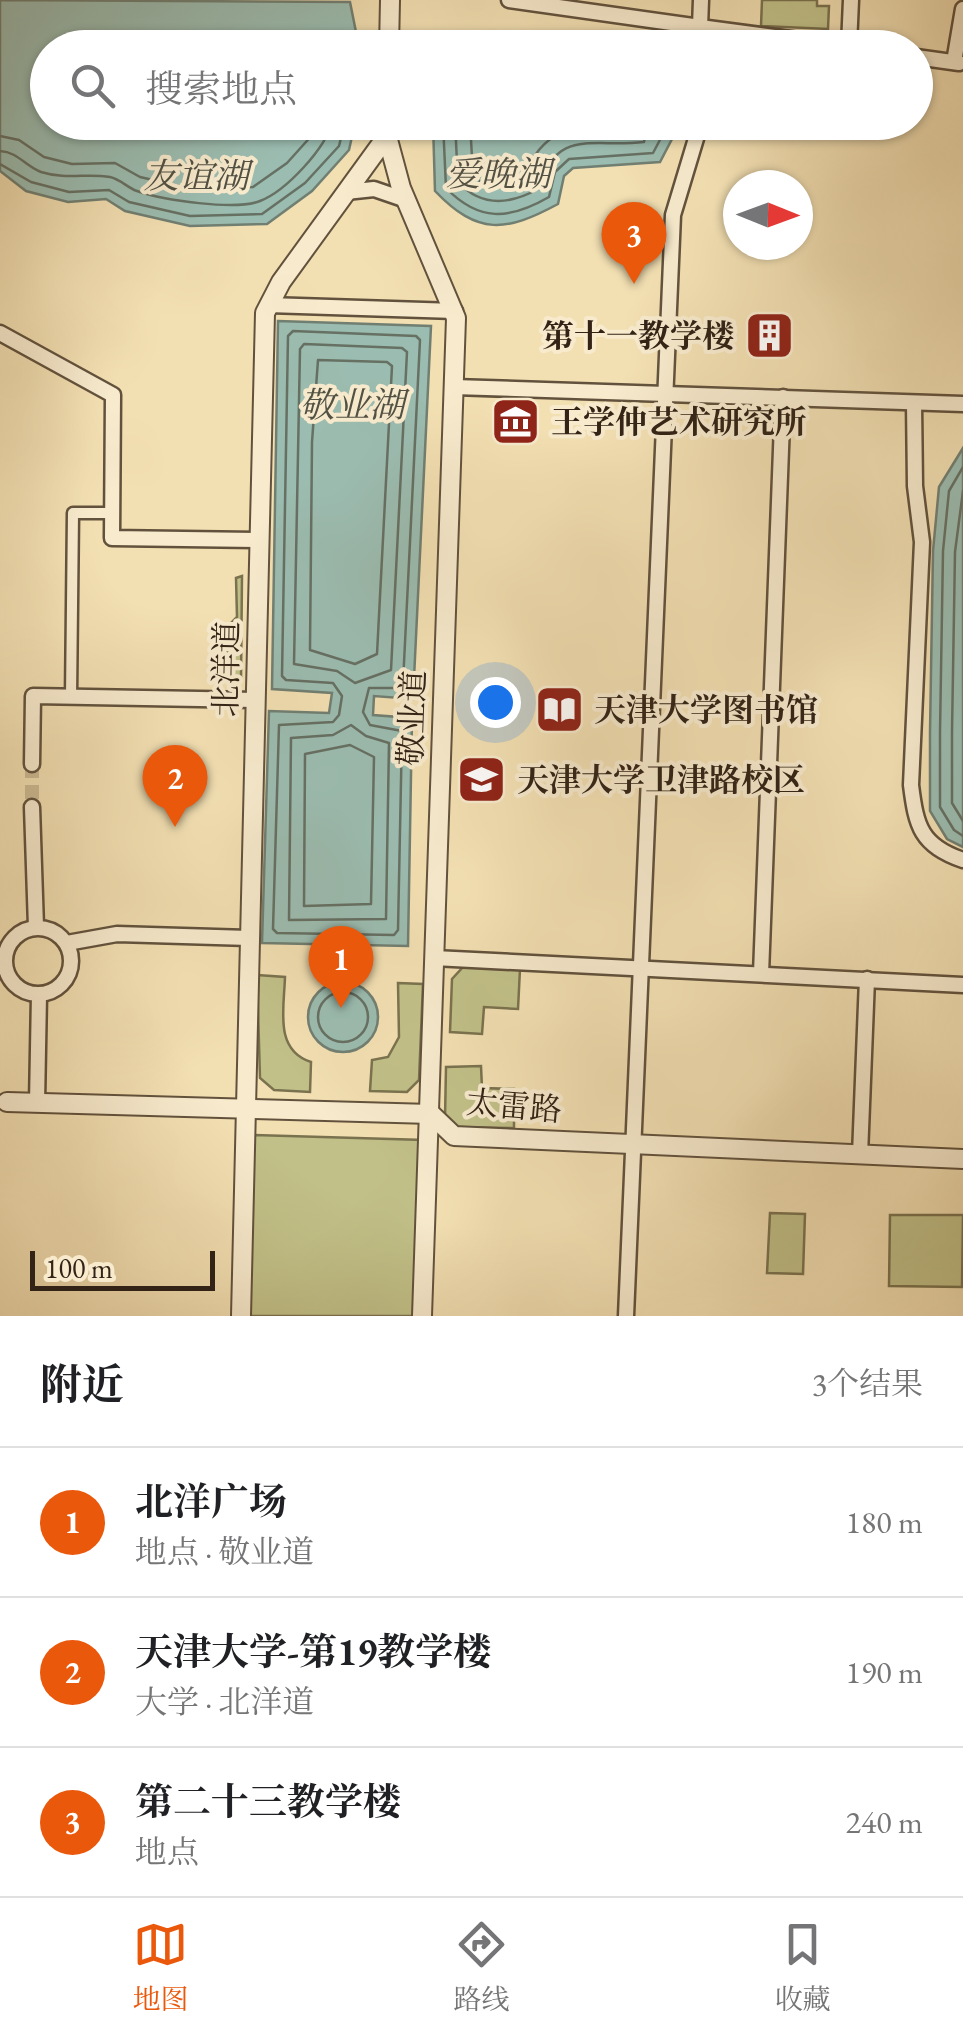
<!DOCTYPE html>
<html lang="zh">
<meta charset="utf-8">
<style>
:root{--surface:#fff;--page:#f6f6f6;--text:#202124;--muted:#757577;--line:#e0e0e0;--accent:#ea580c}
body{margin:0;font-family:"EB Garamond","Noto Serif SC",serif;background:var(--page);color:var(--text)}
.compass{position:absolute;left:723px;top:170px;width:90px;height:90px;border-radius:50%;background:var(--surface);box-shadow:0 2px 8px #0004;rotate:91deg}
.scale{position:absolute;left:30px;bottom:25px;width:185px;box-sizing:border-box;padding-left:10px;border:5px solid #322316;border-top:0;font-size:28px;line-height:35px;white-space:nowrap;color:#322316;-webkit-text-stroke:8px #f7eacd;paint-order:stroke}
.you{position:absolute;left:495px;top:702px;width:35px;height:35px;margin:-25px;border:8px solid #fff;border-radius:50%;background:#1a73e8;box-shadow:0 0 0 15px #1a73e833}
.badge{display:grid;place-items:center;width:65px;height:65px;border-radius:50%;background:var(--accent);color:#fff;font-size:32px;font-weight:700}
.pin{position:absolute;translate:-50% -82px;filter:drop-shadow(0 2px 5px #0008)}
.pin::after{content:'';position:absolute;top:52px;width:35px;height:30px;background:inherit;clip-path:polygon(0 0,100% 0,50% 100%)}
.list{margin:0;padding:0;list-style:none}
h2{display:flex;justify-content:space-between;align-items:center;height:130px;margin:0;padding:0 40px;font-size:42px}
h2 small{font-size:32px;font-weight:400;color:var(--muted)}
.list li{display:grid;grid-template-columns:65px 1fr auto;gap:30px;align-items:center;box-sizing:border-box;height:150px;padding:0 40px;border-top:2px solid var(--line)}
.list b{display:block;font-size:38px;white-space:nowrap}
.list p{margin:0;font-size:32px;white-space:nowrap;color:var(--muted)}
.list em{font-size:32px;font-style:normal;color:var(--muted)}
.icon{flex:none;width:55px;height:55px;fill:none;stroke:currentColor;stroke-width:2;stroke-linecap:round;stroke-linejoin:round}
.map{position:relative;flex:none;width:963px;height:1316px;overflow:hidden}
.search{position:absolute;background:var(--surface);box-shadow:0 2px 8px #0004;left:30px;right:30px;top:30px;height:110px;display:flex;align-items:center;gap:25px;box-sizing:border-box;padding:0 35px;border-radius:55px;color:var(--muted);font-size:38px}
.sheet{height:580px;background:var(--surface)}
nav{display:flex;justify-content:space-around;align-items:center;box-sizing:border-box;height:140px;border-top:2px solid var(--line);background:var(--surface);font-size:28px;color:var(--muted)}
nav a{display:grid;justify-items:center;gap:5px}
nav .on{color:var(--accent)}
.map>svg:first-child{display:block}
</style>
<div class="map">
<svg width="963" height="1316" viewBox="0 0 963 1316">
<rect width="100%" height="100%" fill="#f2dfb2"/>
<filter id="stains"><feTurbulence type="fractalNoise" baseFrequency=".002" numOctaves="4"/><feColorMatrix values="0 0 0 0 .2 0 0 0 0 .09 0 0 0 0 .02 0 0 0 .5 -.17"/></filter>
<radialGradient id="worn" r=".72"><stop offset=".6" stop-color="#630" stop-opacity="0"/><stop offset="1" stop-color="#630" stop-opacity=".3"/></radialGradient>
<g fill="#c1c088" stroke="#7a724f" stroke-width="2.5">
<path d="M762,0H817V6H829L828,29L761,26Z"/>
<path d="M242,576L241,680H227L228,626L237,617L236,578Z"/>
<path d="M464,966L520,969L518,1009L484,1007L482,1034L450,1032L452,979Z"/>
<path d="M257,975L285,977C284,1009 274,1050 311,1062L310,1092L274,1090L260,1078Z"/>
<path d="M398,983L423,984L419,1080L407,1092L370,1091L372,1060L388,1057L399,1037Z"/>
<path d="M481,1066L482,1088L514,1089V1128L451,1127L445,1118L446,1067Z"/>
<path d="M254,1135L424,1140L417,1316H249Z"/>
<path d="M770,1213L805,1214L803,1274L767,1273Z"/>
<path d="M890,1215H963L962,1287L889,1286Z"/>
</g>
<g fill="#9bbcb0" stroke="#717f72" stroke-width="2.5">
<path d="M0,0L350,2L359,47L48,48V122L355,123L349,150L312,191L267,224L190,226L125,211L106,199L68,202L26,191L0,171Z"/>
<path d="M433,123H670L673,137L660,162L573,168L564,176L558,204C506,232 478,236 435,191Z"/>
<path d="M278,321L431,326L413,699L374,696L373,715L412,718L408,946L262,943L269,711L329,713L332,693L272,689Z"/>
<path d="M963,448V847L947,839L930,811V732L933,551L939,487Z"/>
<circle cx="343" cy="1017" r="35"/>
</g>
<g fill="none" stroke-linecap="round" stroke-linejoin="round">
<g stroke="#667063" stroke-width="2.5">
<path d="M443,122L446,188C479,222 509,220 549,197L555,172L569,159L653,153L662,136L661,122"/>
<path d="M455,122L458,182C481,207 509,205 538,189C557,127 591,148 644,142L648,122"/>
<path d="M470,122L473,175C486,190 508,189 524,179C542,123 579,127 629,128L633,122"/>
<path d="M0,136L19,140L44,157L72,164L115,163L140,177L192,189L253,187L287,163L314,133L317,122"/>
<path d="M0,151C18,152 25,166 41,172C67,180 86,173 110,177C120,179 128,188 137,191C163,200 235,211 260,201C286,191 326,148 332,122"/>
<path d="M0,164L31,182L69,192L109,190L129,202L190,216L262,214L305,183L339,146L345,122"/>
<path d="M293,331L416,336L420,340L403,683L399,688H369L363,712L370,725L402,731L398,930L394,935L277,933L273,929L279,725L333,722L339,715L342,696L333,683L286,680L282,676L288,336Z"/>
<path d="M304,344L402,348L407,352L391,670L355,683L337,671L294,664L300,349Z"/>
<path d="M318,360L387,362L392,366L377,654L355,664L310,650L312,442Z"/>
<path d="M963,467L949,491L943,551L940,732V807L954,830L963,836"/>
<path d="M963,491L955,552L952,732V803L963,821"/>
<path d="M351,725L366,736L389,743L386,919L289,920L291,738L333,735Z"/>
<path d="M350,745L374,757L371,904L304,906L305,754Z"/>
<circle cx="343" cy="1017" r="25"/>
</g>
<path stroke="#ccb993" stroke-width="14" stroke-dasharray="14 7" stroke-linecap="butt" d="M32,764V807"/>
<defs>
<path id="pedestrian" d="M71,697L73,513H112"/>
<g id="minor">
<path d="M509,0L700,27L701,0"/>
<path d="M849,46L851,0"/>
<path d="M704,48L700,27L859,48"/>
<path d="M916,57L959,63"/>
<path d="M954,62L963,9"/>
<path d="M346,192L374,189L406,200"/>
<path d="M268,305L455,311"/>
<path d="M0,333L113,395L112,538L259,540"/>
<path d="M454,387L963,404"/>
<path d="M914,403L915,486L922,542L911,785C916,826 921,846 963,860"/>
<path d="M32,764L33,696L255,700"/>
<path d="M32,807L36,927"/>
<circle cx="38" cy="961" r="33"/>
<path d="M67,943L117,934L249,938"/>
<path d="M434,958L963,985"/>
<path d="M761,974L783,397"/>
<path d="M37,1103L39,995"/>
<path d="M860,1155L867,979"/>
<path d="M626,1316L673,215L701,122"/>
</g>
<g id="tertiary">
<path d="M389,48L390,0"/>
<path d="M387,136L401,188L456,318L422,1316"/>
<path d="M7,1102L431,1114L454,1136L963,1159"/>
<path d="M241,1316L265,313L281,282L387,136L388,122"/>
</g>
</defs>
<use href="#pedestrian" stroke="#62523d" stroke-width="15"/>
<use href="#minor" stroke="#62523d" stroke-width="19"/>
<use href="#tertiary" stroke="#62523d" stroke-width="22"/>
<use href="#pedestrian" stroke="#f7eacd" stroke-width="10"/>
<use href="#minor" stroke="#f7eacd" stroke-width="14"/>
<use href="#tertiary" stroke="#f7eacd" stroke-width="18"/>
</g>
<defs>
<symbol id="building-square" viewBox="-11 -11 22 22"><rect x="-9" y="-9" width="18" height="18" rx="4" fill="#8f2418" stroke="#f7eacd"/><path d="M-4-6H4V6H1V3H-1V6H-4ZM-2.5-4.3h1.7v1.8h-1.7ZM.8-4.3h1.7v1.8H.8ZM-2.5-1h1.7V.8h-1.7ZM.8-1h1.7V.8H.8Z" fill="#fff"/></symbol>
<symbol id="museum-square" viewBox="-11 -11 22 22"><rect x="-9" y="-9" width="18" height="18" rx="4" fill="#8f2418" stroke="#f7eacd"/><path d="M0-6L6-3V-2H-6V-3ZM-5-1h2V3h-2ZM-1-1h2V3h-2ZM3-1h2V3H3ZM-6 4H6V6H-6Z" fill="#fff"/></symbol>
<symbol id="library-square" viewBox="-11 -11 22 22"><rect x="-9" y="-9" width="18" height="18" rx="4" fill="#8f2418" stroke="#f7eacd"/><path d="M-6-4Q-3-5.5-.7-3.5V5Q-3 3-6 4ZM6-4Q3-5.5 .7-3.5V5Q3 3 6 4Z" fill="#fff"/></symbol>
<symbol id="university-square" viewBox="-11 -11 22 22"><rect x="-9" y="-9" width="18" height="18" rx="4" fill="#8f2418" stroke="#f7eacd"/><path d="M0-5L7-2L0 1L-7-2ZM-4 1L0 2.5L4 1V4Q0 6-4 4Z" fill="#fff"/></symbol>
</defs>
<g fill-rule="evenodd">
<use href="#building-square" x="742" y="308" width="55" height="55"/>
<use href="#museum-square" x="488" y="394" width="55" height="55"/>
<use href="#library-square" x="532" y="682" width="55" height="55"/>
<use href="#university-square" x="454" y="752" width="55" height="55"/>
</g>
<g text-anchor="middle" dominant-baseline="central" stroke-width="8" stroke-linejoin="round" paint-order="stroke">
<g font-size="32" font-weight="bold" fill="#322316" stroke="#f7eacd" text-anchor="start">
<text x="734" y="336" text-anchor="end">第十一教学楼</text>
<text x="551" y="422">王学仲艺术研究所</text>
<text x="594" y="710">天津大学图书馆</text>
<text x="517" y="780">天津大学卫津路校区</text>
</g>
<g font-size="32" fill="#322316" stroke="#f7eacd">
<text transform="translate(226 669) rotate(-89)">北洋道</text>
<text transform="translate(412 718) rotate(-88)">敬业道</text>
<text transform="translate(514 1106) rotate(5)">太雷路</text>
</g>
<g font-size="35" font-style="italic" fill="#525144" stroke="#f7eacd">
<text x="498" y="173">爱晚湖</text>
<text x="196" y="175">友谊湖</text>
<text x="352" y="404">敬业湖</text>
</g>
</g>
<rect width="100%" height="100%" filter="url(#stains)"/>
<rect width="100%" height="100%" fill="url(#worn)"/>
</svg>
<svg class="compass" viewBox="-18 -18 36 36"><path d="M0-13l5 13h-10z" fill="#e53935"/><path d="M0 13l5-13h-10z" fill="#757577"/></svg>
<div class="scale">100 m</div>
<div class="you"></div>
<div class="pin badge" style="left:341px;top:1008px">1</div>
<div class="pin badge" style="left:175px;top:827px">2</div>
<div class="pin badge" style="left:634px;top:284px">3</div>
<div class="search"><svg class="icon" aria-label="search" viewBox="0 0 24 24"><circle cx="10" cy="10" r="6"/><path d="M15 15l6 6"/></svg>搜索地点</div>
</div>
<section class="sheet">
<h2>附近<small>3个结果</small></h2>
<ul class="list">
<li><span class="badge">1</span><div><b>北洋广场</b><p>地点 · 敬业道</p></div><em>180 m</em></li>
<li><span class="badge">2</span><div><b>天津大学-第19教学楼</b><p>大学 · 北洋道</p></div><em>190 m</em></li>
<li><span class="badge">3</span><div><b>第二十三教学楼</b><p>地点</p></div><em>240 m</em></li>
</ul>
</section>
<nav>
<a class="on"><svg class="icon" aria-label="map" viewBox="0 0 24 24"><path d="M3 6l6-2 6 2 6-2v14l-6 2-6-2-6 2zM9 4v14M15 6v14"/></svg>地图</a>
<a><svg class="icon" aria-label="directions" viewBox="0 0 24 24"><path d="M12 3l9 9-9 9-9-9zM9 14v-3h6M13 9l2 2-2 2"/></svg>路线</a>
<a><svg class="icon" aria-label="saved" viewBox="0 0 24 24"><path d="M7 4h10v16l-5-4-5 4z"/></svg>收藏</a>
</nav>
